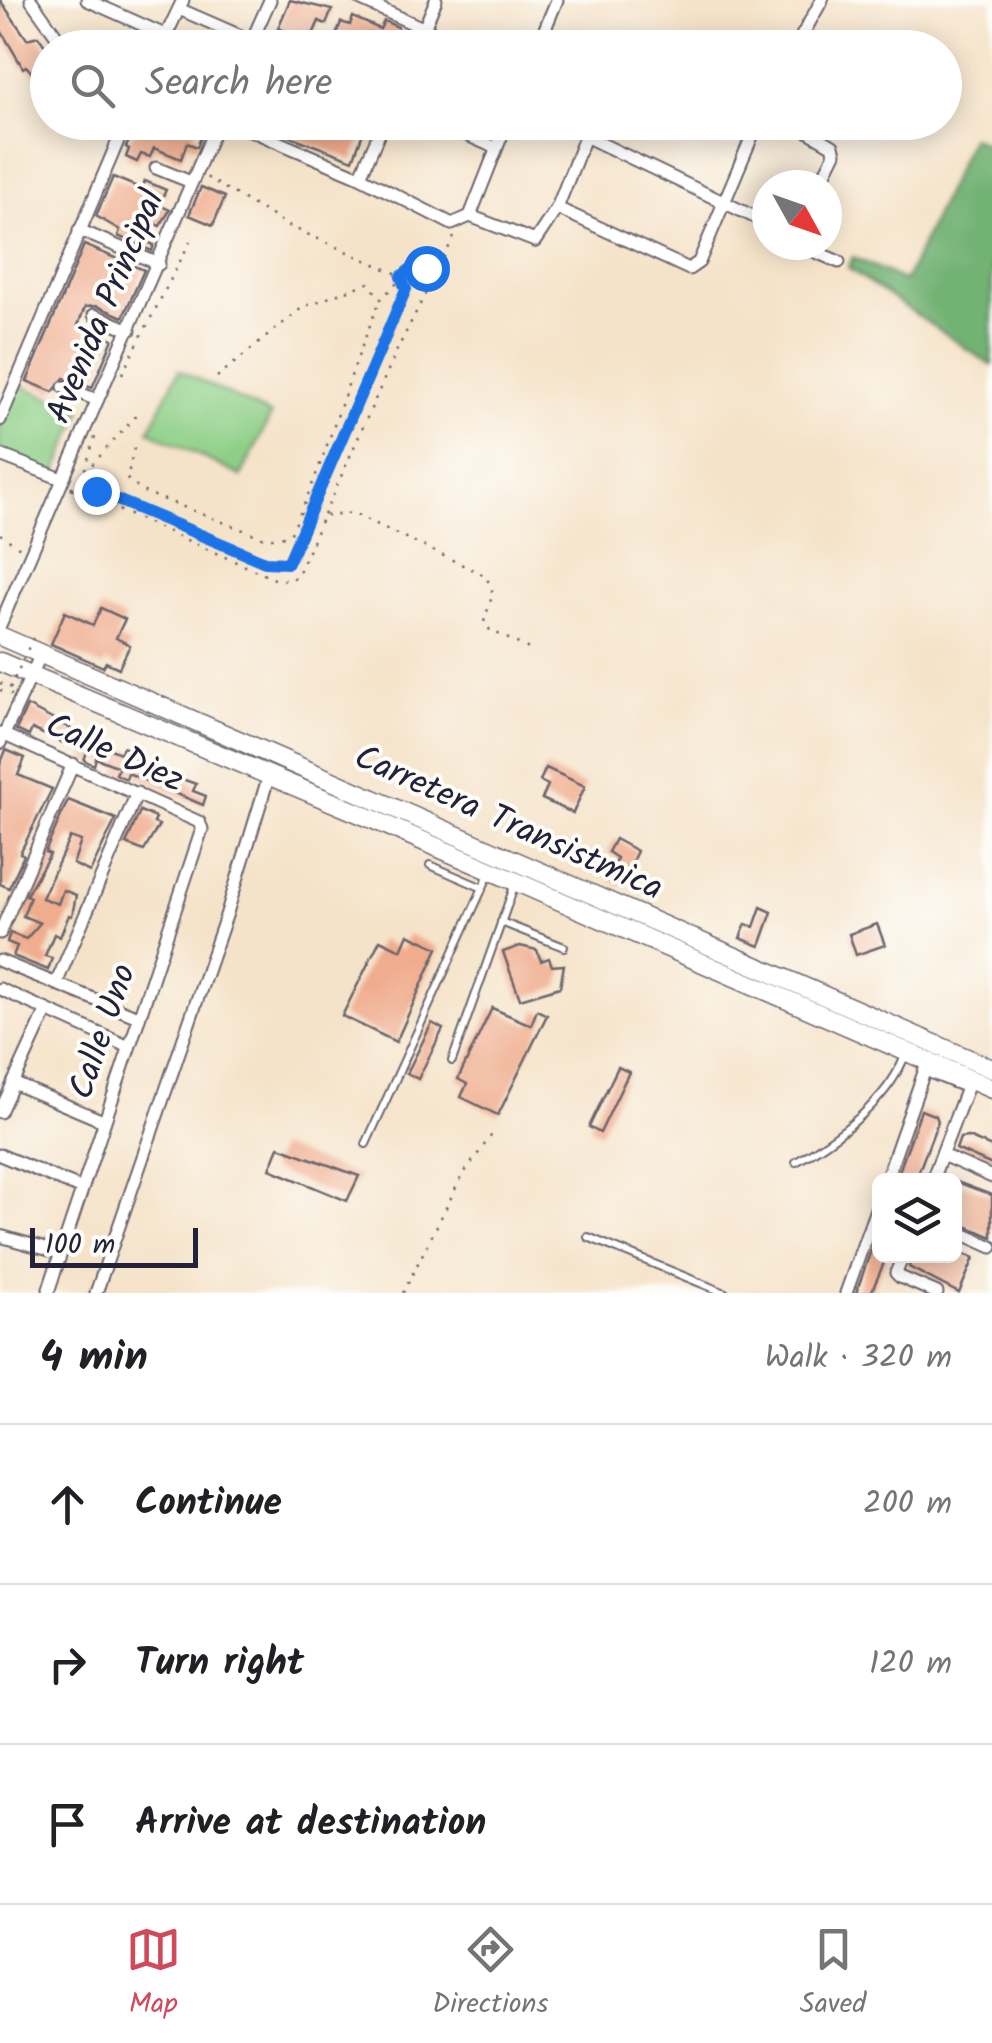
<!DOCTYPE html>
<meta charset="utf-8">
<style>
:root{--surface:#fff;--page:#f2f2f2;--text:#202124;--muted:#757577;--line:#e0e0e0;--accent:#d1495b}
body{margin:0;font-family:Kalam,sans-serif;background:var(--page);color:var(--text)}
.controls{position:absolute;right:30px;bottom:30px;display:grid;overflow:hidden;border-radius:15px;box-shadow:0 5px 25px #0003}
.controls button{width:90px;height:90px;display:grid;place-items:center;padding:0;border:0;border-bottom:2px solid var(--line);background:var(--surface);color:var(--text);font:50px sans-serif}
.compass{position:absolute;left:752px;top:170px;width:90px;height:90px;border-radius:50%;background:var(--surface);box-shadow:0 5px 25px #0003;rotate:130deg}
.scale{position:absolute;left:30px;bottom:25px;width:168px;box-sizing:border-box;padding-left:10px;border:5px solid #22223b;border-top:0;font-size:28px;line-height:35px;white-space:nowrap;color:#22223b;-webkit-text-stroke:8px #fdfcf7;paint-order:stroke}
.stop{position:absolute;width:30px;height:30px;margin:-22px;border:8px solid #1a73e8;border-radius:50%;background:#fff}
.stop.end{background:#1a73e8;border-color:#fff;box-shadow:0 2px 10px #0008}
.list{margin:0;padding:0;list-style:none}
h2{display:flex;justify-content:space-between;align-items:center;height:130px;margin:0;padding:0 40px;font-size:42px}
h2 small{font-size:32px;font-weight:400;color:var(--muted)}
.list li{display:grid;grid-template-columns:65px 1fr auto;gap:30px;align-items:center;box-sizing:border-box;height:160px;padding:0 40px;border-top:2px solid var(--line)}
.list b{display:block;font-size:38px;white-space:nowrap}
.list em{font-size:32px;font-style:normal;color:var(--muted)}
.icon{flex:none;width:55px;height:55px;fill:none;stroke:currentColor;stroke-width:2;stroke-linecap:round;stroke-linejoin:round}
.map{position:relative;flex:none;width:992px;height:1293px;overflow:hidden}
.search{position:absolute;background:var(--surface);box-shadow:0 5px 25px #0003;left:30px;right:30px;top:30px;height:110px;display:flex;align-items:center;gap:25px;box-sizing:border-box;padding:0 35px;border-radius:55px;color:var(--muted);font-size:38px}
.sheet{height:610px;background:var(--surface)}
nav{display:flex;justify-content:space-around;align-items:center;box-sizing:border-box;height:140px;border-top:2px solid var(--line);background:var(--surface);font-size:28px;color:var(--muted)}
nav a{display:grid;justify-items:center;gap:5px}
nav .on{color:var(--accent)}
.map>svg:first-child{display:block}
</style>
<div class="map">
<svg width="992" height="1293" viewBox="0 0 992 1293">
<rect width="100%" height="100%" fill="#fdfcf7"/>
<filter id="ink" filterUnits="userSpaceOnUse"><feTurbulence type="fractalNoise" baseFrequency=".01" numOctaves="2"/><feDisplacementMap in="SourceGraphic" scale="20" xChannelSelector="R" yChannelSelector="G"/><feConvolveMatrix kernelMatrix="1 2 1 2 8 2 1 2 1" color-interpolation-filters="sRGB"/></filter>
<filter id="wash" filterUnits="userSpaceOnUse"><feTurbulence type="fractalNoise" baseFrequency=".0048" numOctaves="4" result="noise"/><feDisplacementMap in="SourceGraphic" scale="40" xChannelSelector="R" yChannelSelector="G"/><feGaussianBlur stdDeviation="2.25" result="paint"/><feColorMatrix in="noise" values="0 0 0 0 0 0 0 0 0 0 0 0 0 0 0 0 0 1.4 0 .05"/><feComposite in="paint" operator="in"/></filter>
<g filter="url(#wash)">
<rect width="100%" height="100%" fill="#f5e3c9"/>
<g fill="#8dcf86" stroke="#587860" stroke-width="2.5">
<path d="M179,370L271,415L241,476L149,431Z"/>
<path d="M17,384L82,410L55,476L0,454V425Z"/>
</g>
<path fill="#72b273" stroke="#4a6a57" stroke-width="2.5" d="M971,137L992,146V366L848,268L853,257L905,281Z"/>
<g id="blocks">
<g fill="#f0ac8d">
<path d="M0,0L27,39L38,36L48,50V91L26,66L23,68L0,29Z"/>
<path d="M290,0L332,10L326,24L319,21L312,37L333,44L341,22L350,25L353,17L380,29L384,21L398,27L397,36L405,39L402,48H296L301,37L278,28Z"/>
<path d="M145,122H198L193,134L201,137L197,147L187,143L181,159L154,148L150,157L141,154L137,162L126,157L129,149L126,147L137,125L143,128Z"/>
<path d="M280,122H367L353,160L276,131Z"/>
<path d="M113,177L142,189L145,181L166,190L159,205L170,210L160,226L152,223L145,241L154,245L152,251L118,236L120,230L96,216Z"/>
<path d="M201,187L225,197L213,225L189,215Z"/>
<path d="M84,245L144,270L123,317L97,306L85,307L78,325L113,339L92,388L64,378L53,392L27,381Z"/>
<path d="M101,608L125,619L116,638L130,645L119,668L106,662L103,667L51,644L65,612L93,625Z"/>
<path d="M27,706L75,731L68,745L32,729L29,736L16,730Z"/>
<path d="M91,741L120,753L123,747L138,753L134,762L196,784L193,791L206,796L203,805L128,773L126,779L116,774L119,767L96,758L94,765L84,760Z"/>
<path d="M6,750L25,758L18,775L52,789L20,853L24,855L9,888L0,884V765Z"/>
<path d="M546,768L585,786L573,813L542,799L548,785L540,781Z"/>
<path d="M68,800L116,819L90,872L73,864L81,841L70,837L42,898L58,904L63,890L76,895L72,916L69,915L60,937L54,934L45,956L52,958L48,970L13,956L17,946L7,942L10,933L26,939L40,923L23,916L30,897L26,895L50,854L45,852Z"/>
<path d="M140,811L156,818L154,823L159,825L144,851L126,844Z"/>
<path d="M615,839L637,851L621,885L608,879L617,858L608,852Z"/>
<path d="M761,907L772,912L760,946L740,938L746,924L754,927Z"/>
<path d="M877,924L885,945L856,955L849,934Z"/>
<path d="M408,934L438,948L396,1042L342,1016L380,940L401,950Z"/>
<path d="M520,946L537,950L541,961L549,958L552,966L564,965L560,987L520,999L503,952Z"/>
<path d="M492,1008L531,1025L537,1010L547,1015L498,1115L461,1097L467,1084L458,1079Z"/>
<path d="M432,1023L443,1029L418,1079L407,1073Z"/>
<path d="M618,1067L629,1072L600,1133L589,1127Z"/>
<path d="M921,1110L936,1116L938,1121L917,1176L912,1180H896Z"/>
<path d="M968,1137L992,1147V1165L956,1149L960,1138Z"/>
<path d="M279,1147L359,1176L347,1201L270,1169Z"/>
<path d="M954,1181L992,1195V1237L954,1221Z"/>
<path d="M879,1228L880,1256H887L871,1293H856Z"/>
<path d="M954,1250L974,1258L959,1293L909,1267L912,1256H954Z"/>
</g>
</g>
</g>
<g filter="url(#ink)">
<use href="#blocks" fill-opacity="0" stroke="#6c666d" stroke-width="2.5"/>
<g fill="none" stroke-linecap="round" stroke-linejoin="round">
<defs>
<g id="lane">
<path d="M430,865L483,888"/>
<path d="M501,922L564,947"/>
<path d="M452,1061L515,884"/>
<path d="M366,1144L490,872"/>
<path d="M796,1162C839,1137 889,1101 906,1053"/>
<path d="M588,1237L725,1293"/>
</g>
<g id="street">
<path d="M31,0L65,48"/>
<path d="M87,0L165,35"/>
<path d="M361,0L467,48"/>
<path d="M179,9L268,48"/>
<path d="M249,47L270,0"/>
<path d="M160,48L183,0"/>
<path d="M416,48L436,0"/>
<path d="M537,48L557,0"/>
<path d="M795,48L822,0"/>
<path d="M231,122L360,177L452,224L470,216"/>
<path d="M438,122L496,148"/>
<path d="M792,122L833,146L835,153L819,185"/>
<path d="M585,136L767,223"/>
<path d="M156,168L191,182"/>
<path d="M360,177L384,122"/>
<path d="M557,208L689,269L699,262L758,122"/>
<path d="M470,216L535,241L557,208L591,122"/>
<path d="M470,216L507,122"/>
<path d="M79,230L159,264"/>
<path d="M800,245L839,262"/>
<path d="M94,315L130,330"/>
<path d="M64,387L97,400"/>
<path d="M0,420L126,122"/>
<path d="M0,455L62,479"/>
<path d="M0,625L218,122"/>
<path d="M0,733L199,822L202,829L49,1289"/>
<path d="M0,743L41,654"/>
<path d="M0,933L73,764"/>
<path d="M0,961L138,1017"/>
<path d="M56,984L137,793"/>
<path d="M0,989L129,1047"/>
<path d="M925,1070L967,1087"/>
<path d="M13,1083L103,1121"/>
<path d="M0,1112L47,1010"/>
<path d="M0,1155L80,1188"/>
<path d="M942,1155L992,1177"/>
<path d="M886,1180L929,1058"/>
<path d="M932,1180L970,1080"/>
<path d="M954,1230L992,1247"/>
<path d="M0,1236L60,1253"/>
<path d="M903,1256L896,1273L900,1277L937,1293"/>
<path d="M96,1293L226,916L269,775"/>
<path d="M846,1293L880,1198"/>
</g>
<g id="primary">
<path d="M0,636L992,1069"/>
<path d="M0,662L370,818L992,1089"/>
</g>
</defs>
<use href="#lane" stroke="#6c666d" stroke-width="10"/>
<use href="#street" stroke="#6c666d" stroke-width="15"/>
<use href="#primary" stroke="#6c666d" stroke-width="21"/>
<g stroke="#6c666d" stroke-width="2.5" stroke-dasharray="2.5 8" stroke-linecap="butt">
<path d="M122,374L192,238"/>
<path d="M217,377L303,307L368,283L381,299L412,268L442,261"/>
<path d="M95,437L82,478L96,491L265,562L289,563L293,558L407,289L400,275L289,226L206,177"/>
<path d="M134,448L127,479L144,492L267,539L290,535C327,460 347,376 381,299"/>
<path d="M71,488L136,416"/>
<path d="M71,489L279,581L297,577L323,516L353,513L486,576L493,593L484,622L490,630L529,649"/>
<path d="M324,515L397,350L454,237"/>
<path d="M0,534L20,548"/>
<path d="M0,683L10,688"/>
<path d="M0,690L12,695"/>
<path d="M403,1293L462,1176L496,1129"/>
</g>
<use href="#lane" stroke="#fff" stroke-width="6"/>
<use href="#street" stroke="#fff" stroke-width="11"/>
<use href="#primary" stroke="#fff" stroke-width="18"/>
<path stroke="#6c666d" stroke-width="2.5" stroke-dasharray="2.5 8" stroke-linecap="butt" d="M10,688L33,638"/>
</g>
</g>
<g fill="none" stroke-linecap="round" stroke-linejoin="round" filter="url(#ink)">
<path stroke="#1a73e8" stroke-width="12" d="M96,491L265,562L288,563L406,289L401,277L412,268H426"/>
</g>
<g text-anchor="middle" dominant-baseline="central" stroke-width="8" stroke-linejoin="round" paint-order="stroke">
<g font-size="35" fill="#22223b" stroke="#fdfcf7">
<text transform="translate(107 307) rotate(-67)">Avenida Principal</text>
<text transform="translate(114 754) rotate(24)">Calle Diez</text>
<text transform="translate(508 824) rotate(24)">Carretera Transistmica</text>
<text transform="translate(104 1032) rotate(-71)">Calle Uno</text>
</g>
</g>
</svg>
<div class="controls">
<button><svg class="icon" aria-label="layers" viewBox="0 0 24 24"><path d="M12 4l9 5-9 5-9-5zM3 14l9 5 9-5"/></svg></button>
</div>
<svg class="compass" viewBox="-18 -18 36 36"><path d="M0-13l5 13h-10z" fill="#e53935"/><path d="M0 13l5-13h-10z" fill="#757577"/></svg>
<div class="scale">100 m</div>
<div class="stop" style="left:426px;top:268px"></div>
<div class="stop end" style="left:96px;top:491px"></div>
<div class="search"><svg class="icon" aria-label="search" viewBox="0 0 24 24"><circle cx="10" cy="10" r="6"/><path d="M15 15l6 6"/></svg>Search here</div>
</div>
<section class="sheet">
<h2>4 min<small>Walk · 320 m</small></h2>
<ul class="list">
<li><svg class="icon" aria-label="ahead" viewBox="0 0 24 24"><path d="M12 20V5M6 11l6-6 6 6"/></svg><div><b>Continue</b></div><em>200 m</em></li>
<li><svg class="icon" aria-label="right" viewBox="0 0 24 24"><path d="M7 20v-9h11M14 6l5 5-5 5"/></svg><div><b>Turn right</b></div><em>120 m</em></li>
<li><svg class="icon" aria-label="arrive" viewBox="0 0 24 24"><path d="M6 21V4h12l-3 4 3 4H6"/></svg><div><b>Arrive at destination</b></div></li>
</ul>
</section>
<nav>
<a class="on"><svg class="icon" aria-label="map" viewBox="0 0 24 24"><path d="M3 6l6-2 6 2 6-2v14l-6 2-6-2-6 2zM9 4v14M15 6v14"/></svg>Map</a>
<a><svg class="icon" aria-label="directions" viewBox="0 0 24 24"><path d="M12 3l9 9-9 9-9-9zM9 14v-3h6M13 9l2 2-2 2"/></svg>Directions</a>
<a><svg class="icon" aria-label="saved" viewBox="0 0 24 24"><path d="M7 4h10v16l-5-4-5 4z"/></svg>Saved</a>
</nav>
